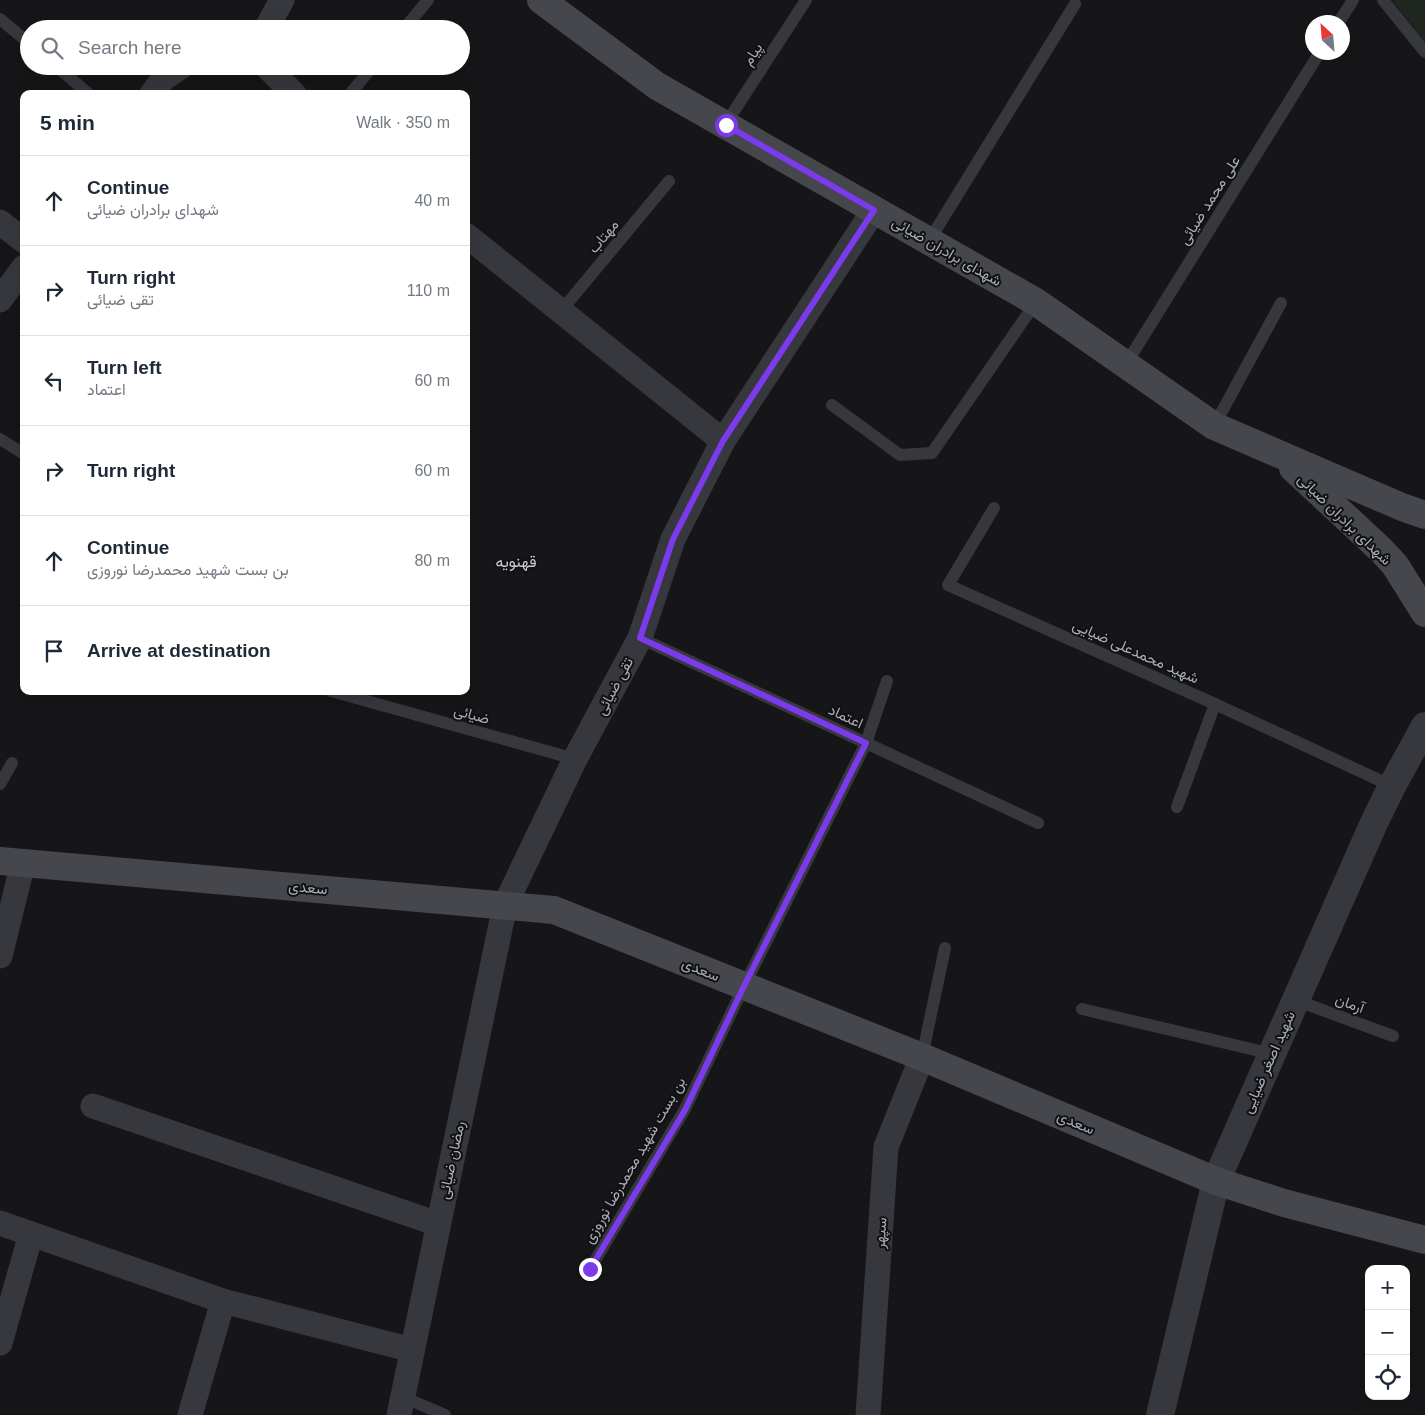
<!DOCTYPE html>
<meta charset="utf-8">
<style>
:root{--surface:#fff;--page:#f2f2f3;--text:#1f2937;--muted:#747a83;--line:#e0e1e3}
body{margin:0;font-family:Arial,Vazirmatn,sans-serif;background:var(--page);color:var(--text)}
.controls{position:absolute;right:15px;bottom:15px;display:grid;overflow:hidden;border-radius:10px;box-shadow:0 5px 20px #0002}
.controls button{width:45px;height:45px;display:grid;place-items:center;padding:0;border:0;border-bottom:1px solid var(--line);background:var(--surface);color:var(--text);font:25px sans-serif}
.compass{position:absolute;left:1305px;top:15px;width:45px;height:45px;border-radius:50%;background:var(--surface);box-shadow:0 5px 20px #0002;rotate:334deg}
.stop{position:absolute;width:15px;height:15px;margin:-11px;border:4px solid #7c3aed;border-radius:50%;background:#fff}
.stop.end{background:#7c3aed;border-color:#fff;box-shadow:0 1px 5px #0008}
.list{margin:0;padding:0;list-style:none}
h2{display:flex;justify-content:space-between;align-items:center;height:65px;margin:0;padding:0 20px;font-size:21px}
h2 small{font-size:16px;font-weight:400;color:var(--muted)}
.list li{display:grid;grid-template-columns:32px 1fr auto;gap:15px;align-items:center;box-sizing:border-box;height:90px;padding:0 20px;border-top:1px solid var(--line)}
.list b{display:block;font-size:19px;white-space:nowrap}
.list p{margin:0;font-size:16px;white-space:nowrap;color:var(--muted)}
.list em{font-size:16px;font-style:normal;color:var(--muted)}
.icon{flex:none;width:28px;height:28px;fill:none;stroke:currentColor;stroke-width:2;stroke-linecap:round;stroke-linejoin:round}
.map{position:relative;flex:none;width:1425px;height:1415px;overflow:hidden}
.search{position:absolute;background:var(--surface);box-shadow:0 5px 20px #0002;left:20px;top:20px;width:450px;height:55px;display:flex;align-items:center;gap:12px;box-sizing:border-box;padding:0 18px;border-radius:28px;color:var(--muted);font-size:19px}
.panel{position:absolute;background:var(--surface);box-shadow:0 5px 20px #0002;left:20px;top:90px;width:450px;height:605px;border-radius:10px}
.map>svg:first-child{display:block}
</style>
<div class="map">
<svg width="1425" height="1415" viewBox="0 0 1425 1415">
<rect width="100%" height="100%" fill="#161618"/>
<path fill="#1e261f" d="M1392,0H1425V42Z"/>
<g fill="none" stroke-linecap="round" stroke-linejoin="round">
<g stroke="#37383d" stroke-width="12">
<path d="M1383,0L1425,52"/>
<path d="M0,19L29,43"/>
<path d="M1339,22L1353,0"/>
<path d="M404,29L428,0"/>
<path d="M56,66L89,94"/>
<path d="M350,94L373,66"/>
<path d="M725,125L806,0"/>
<path d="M929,241L1075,4"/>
<path d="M561,311L669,181"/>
<path d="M1126,364L1320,52"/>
<path d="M832,405L900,455L932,453L1036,302"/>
<path d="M1214,426L1281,303"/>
<path d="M0,439L24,454"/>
<path d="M994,508L948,585L1215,704L1392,786"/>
<path d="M640,638L1038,823"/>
<path d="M331,691L575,759"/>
<path d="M0,784L12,763"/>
<path d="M1177,807L1215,704"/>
<path d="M1295,1000L1393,1036"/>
<path d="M1082,1009L1272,1054"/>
<path d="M922,1057L945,948"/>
<path d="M590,1269L685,1109L744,986L866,743L887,681"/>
<path d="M403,1397L445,1415"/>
</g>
<g stroke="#37383d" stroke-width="25">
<path d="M266,29L282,0"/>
<path d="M266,66L294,94"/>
<path d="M152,94L163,79L182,66"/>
<path d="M0,222L24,241"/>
<path d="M466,235L723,441"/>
<path d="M0,300L24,267"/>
<path d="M0,956L23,863"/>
<path d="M93,1106L438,1224"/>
<path d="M0,1223L223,1301L412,1350"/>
<path d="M0,1343L31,1234"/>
<path d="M190,1415L223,1301"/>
<path d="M399,1415L505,905L575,759L640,638L673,539L723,441L874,210"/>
<path d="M868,1415L886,1147L922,1057"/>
</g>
<path stroke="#37383d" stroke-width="28" d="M1160,1415L1216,1181L1373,825L1392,786L1425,726"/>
<g stroke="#45474d" stroke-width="28">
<path d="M541,0L657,86L1036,302L1214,426L1402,507L1425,515"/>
<path d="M1293,468L1381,550L1395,565L1425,613"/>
<path d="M0,861L554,910L922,1057L1216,1181L1284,1203L1425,1240"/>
</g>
</g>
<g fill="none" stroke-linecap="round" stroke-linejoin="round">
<path stroke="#7c3aed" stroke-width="6" d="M590,1269L685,1110L744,986L866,743L640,638L673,539L723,441L874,210L726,125"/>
</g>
<g text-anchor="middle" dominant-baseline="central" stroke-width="4" stroke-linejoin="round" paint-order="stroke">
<g font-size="15" fill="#a8adb8" stroke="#111113">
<text transform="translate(752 54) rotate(-57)">پیام</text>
<text transform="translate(1209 200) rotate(-58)">علی محمد ضیائی</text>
<text transform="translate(603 236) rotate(-50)">مهتاب</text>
<text transform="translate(947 251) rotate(30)">شهدای برادران ضیائی</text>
<text transform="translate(1345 519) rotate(44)">شهدای برادران ضیائی</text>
<text transform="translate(1136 651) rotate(24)">شهید محمدعلی ضیایی</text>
<text transform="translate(614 686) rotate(-62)">تقی ضیائی</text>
<text transform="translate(472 714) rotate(16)">ضیائی</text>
<text transform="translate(846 716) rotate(25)">اعتماد</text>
<text transform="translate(308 887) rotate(5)">سعدی</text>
<text transform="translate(701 969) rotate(22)">سعدی</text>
<text transform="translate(1350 1003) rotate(20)">آرمان</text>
<text transform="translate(1268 1062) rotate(-66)">شهید اصغر ضیایی</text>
<text transform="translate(1076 1122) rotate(23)">سعدی</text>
<text transform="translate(451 1160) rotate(-78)">رمضان ضیائی</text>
<text transform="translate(634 1160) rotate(-60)">بن بست شهید محمدرضا نوروزی</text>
<text transform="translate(880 1233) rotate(-86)">سپهر</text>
</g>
<g font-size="16" fill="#c9ccd4" stroke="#111113">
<text x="516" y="561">قهنویه</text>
</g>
</g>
</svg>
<div class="controls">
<button>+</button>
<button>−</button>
<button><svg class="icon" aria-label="locate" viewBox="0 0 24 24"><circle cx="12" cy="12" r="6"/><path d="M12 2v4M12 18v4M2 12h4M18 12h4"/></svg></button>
</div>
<svg class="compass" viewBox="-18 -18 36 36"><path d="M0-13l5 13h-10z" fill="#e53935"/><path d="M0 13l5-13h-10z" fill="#747a83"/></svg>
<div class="stop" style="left:726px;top:125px"></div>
<div class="stop end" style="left:590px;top:1269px"></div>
<div class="search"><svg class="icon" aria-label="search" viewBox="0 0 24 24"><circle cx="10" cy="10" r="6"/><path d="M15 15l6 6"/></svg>Search here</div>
<section class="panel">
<h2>5 min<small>Walk · 350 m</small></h2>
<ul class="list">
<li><svg class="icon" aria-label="ahead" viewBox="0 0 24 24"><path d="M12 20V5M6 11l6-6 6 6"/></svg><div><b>Continue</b><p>شهدای برادران ضیائی</p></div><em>40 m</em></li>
<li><svg class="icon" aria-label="right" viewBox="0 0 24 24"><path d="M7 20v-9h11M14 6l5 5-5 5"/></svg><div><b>Turn right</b><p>تقی ضیائی</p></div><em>110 m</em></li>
<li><svg class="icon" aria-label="left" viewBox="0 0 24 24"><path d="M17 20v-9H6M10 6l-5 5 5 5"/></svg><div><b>Turn left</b><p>اعتماد</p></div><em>60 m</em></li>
<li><svg class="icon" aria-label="right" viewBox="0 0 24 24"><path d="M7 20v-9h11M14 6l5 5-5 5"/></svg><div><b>Turn right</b></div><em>60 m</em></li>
<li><svg class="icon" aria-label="ahead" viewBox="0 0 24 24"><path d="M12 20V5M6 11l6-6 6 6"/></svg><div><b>Continue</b><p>بن بست شهید محمدرضا نوروزی</p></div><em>80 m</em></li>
<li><svg class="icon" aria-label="arrive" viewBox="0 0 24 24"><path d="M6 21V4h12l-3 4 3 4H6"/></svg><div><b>Arrive at destination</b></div></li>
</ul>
</section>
</div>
